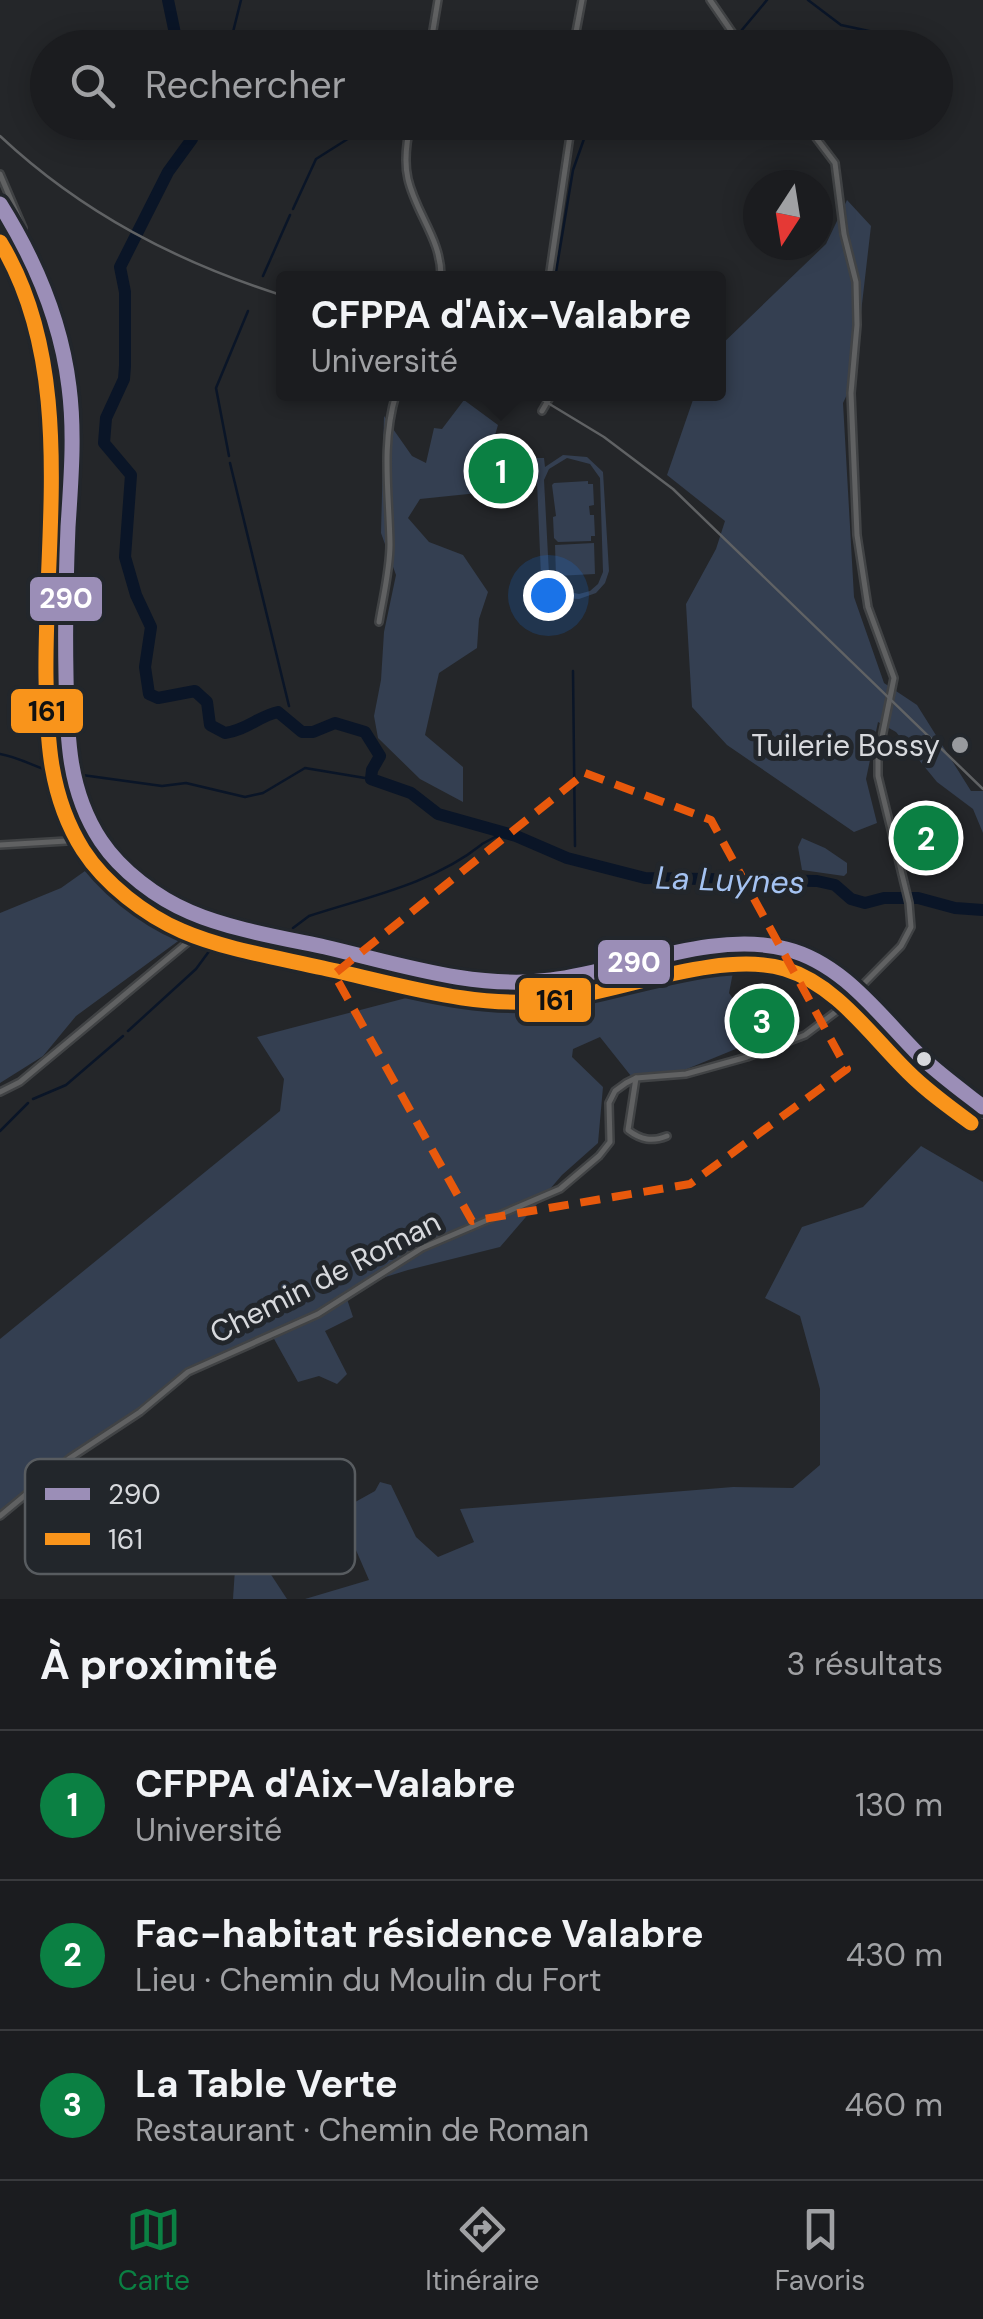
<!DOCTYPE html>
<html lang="fr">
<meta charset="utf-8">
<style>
:root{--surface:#1b1c1f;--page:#242528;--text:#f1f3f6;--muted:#a0a1a4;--line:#393a3d;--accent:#0b8043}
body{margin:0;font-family:"DM Sans",sans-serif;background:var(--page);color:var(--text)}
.compass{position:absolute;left:743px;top:170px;width:90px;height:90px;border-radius:50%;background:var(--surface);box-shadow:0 5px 25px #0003;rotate:192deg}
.you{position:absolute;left:548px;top:595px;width:35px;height:35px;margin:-25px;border:8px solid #fff;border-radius:50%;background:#1a73e8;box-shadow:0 0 0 15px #1a73e833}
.badge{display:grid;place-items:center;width:65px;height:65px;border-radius:50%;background:var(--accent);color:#fff;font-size:32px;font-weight:700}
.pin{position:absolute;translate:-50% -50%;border:5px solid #fff;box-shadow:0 2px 10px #0006}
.popup{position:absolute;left:276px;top:271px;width:450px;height:130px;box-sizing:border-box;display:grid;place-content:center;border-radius:10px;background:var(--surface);filter:drop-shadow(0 2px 8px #0005);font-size:32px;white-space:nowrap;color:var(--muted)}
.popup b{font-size:38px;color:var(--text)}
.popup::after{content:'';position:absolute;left:50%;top:100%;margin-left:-20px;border:20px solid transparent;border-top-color:var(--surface)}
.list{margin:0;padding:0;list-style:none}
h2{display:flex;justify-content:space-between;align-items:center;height:130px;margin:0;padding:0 40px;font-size:42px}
h2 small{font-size:32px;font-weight:400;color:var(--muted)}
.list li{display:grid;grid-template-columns:65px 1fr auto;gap:30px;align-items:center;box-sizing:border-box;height:150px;padding:0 40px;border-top:2px solid var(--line)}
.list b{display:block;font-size:38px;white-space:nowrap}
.list p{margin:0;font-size:32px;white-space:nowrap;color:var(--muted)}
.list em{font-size:32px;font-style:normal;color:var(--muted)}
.icon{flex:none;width:55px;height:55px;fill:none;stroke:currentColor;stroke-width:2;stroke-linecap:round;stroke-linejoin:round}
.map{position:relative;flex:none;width:983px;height:1599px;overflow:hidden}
.search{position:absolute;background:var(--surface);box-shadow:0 5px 25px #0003;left:30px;right:30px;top:30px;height:110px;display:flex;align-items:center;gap:25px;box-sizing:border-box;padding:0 35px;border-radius:55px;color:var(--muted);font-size:38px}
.sheet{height:580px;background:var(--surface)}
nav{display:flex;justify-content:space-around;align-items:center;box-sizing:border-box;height:140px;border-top:2px solid var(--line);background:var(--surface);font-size:28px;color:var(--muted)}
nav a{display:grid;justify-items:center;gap:5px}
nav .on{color:var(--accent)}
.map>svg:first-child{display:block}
</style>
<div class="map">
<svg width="983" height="1599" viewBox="0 0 983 1599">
<rect width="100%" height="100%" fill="#242629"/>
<g fill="#343f51" fill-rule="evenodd">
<path d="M847,200L871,226L853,382L843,403L854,597L884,683L917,705L971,791H983V833L973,809L937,782L896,732L878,722L866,779L877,823L854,832L727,745L692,707L686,604L716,549L725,521L667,475L695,394H718L719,347L826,244Z"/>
<path d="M464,400L498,425L478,493L420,499L408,518L429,542L463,555L488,592L479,619L477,648L439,673L425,735L463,767V802L420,779L378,738L374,716L381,680L384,632L396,575L381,533L384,416L412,456L426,463L434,428L442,429Z"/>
<path d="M563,455L587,457L603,472L609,571L605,583L596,593L579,599L565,598L550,589V600H542L536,458H544L545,467ZM567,458L590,464L600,478L603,572L598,584L590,591L579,594L560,590L549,574L544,480L549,469Z"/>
<path d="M588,481V484H593L594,505L589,506L590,515H594L595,536H591V541L558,542L554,538L553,517L556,516L552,485L554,483Z"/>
<path d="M594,543L595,574L556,576L555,545Z"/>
<path d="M802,838L825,848L847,863V873L844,876L802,870L798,847Z"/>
<path d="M85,871C126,900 149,916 200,925L76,1016L43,1056L0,1083V913L61,888Z"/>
<path d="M715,962H735L729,993L750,1024L743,1046L682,1071L631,1076L600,1037L573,1049L572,1057L603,1087L598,1143L562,1175L500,1247L408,1270L366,1283L346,1296L353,1317L325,1331L347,1374L337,1384L319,1376L298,1382L273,1337L243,1346L188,1372L140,1412L70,1458L0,1516V1339L280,1111L284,1079L257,1037L452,986L504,992Z"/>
<path d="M921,1146L983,1182V1599H305L369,1580L339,1511L375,1491L380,1482L391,1485L416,1537L438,1557L474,1542L460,1509L733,1487L793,1488L820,1465V1389L800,1316L765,1298L802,1227L863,1207Z"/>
<path d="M249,1541L287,1599H233L236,1554Z"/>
</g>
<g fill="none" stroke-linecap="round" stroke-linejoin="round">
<g stroke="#0a1527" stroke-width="2.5">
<path d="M808,0L841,25L906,39"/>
<path d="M736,37L767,0"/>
<path d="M229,48L241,0"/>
<path d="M690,48L701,42"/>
<path d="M197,127L200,122"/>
<path d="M293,209L316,159L354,135L390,122"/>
<path d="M263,276L290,215"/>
<path d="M555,278L573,170L590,122"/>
<path d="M229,456L216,388L248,311"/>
<path d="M230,463L289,706"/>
<path d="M573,671L575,846"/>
<path d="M293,720L295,728"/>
<path d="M0,754C24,758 44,773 63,774"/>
<path d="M82,775L162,786L186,783L245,797L263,793L305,768L371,779"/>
<path d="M482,844L495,837L516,836"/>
<path d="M293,928L309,916C367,897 432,884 481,845"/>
<path d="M128,1031L196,969L221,935"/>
<path d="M33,1099L66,1085L123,1036"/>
<path d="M0,1131L28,1103"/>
</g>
<g stroke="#0a1527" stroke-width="12">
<path d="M168,0L178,48"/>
<path d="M196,122L192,139L168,172L120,267L125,292V366L124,379L106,418L104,443L131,475L125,557L136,595L151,627L145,667L149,694L158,698L195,691L207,702L210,725L225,733C247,730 259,716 278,712L302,732H313L335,723L365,732L380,756L372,770L371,779L411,793L438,814L516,836L567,858L645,878L817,881L835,885L851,899L865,903L884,898H918L955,908L983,910"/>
</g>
<defs>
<g id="street">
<path d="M710,0L743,48"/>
<path d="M430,48L438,0"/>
<path d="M573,48L582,0"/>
<path d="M411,122C407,139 404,162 408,179C416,214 442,240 441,278"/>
<path d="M0,174L23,228"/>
<path d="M549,278L572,122"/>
<path d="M542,411L552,394"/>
<path d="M379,622C383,597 390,570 390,544C389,492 381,444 396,394"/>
<path d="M0,845L100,839"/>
<path d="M636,1078L628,1130C641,1140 652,1142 667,1136"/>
<path d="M0,1092L20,1082L200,932L210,919"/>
<path d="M0,1516L70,1458L140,1412L188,1372L318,1314L422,1248L560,1189L599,1156L610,1142L609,1103L615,1091L626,1083L636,1078L686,1074L747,1057L805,1035L837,1011L901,946L911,927L909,903L878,776V757L894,678L868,607L857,535L851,393L857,325L856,282L844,234L835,163L804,122"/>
</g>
<g id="secondary">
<path d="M0,204L27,248L46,290L69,385L72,451L65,602L67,742L74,781L84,808L100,839L113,856L153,892L191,913L282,938L463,978L515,983L553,980L719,946C746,944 771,943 797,952C847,970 885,1022 922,1058C941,1076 962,1091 983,1107"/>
<path d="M711,953L755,951L809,967L849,999L927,1071L983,1113"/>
</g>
</defs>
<use href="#street" stroke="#414345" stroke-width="10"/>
<use href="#secondary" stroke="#414345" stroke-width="12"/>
<use href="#street" stroke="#606162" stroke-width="5"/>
<use href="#secondary" stroke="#626365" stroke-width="8"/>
<g stroke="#606264" stroke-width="2.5">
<path d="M0,136C82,213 177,262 284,296"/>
<path d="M533,394L604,437L673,489L983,789"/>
</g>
<defs>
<path id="bus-1" d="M0,204C35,260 61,320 69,387C75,433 71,480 68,527C66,576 65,625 66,675C67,733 67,790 101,841C121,871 157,898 190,912C229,929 282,938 325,947C398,964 476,990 551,980C625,971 713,930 786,949C843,963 880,1016 919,1055C939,1074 961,1090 983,1107"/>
<path id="bus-2" d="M0,242C77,368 44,537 46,678C47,739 49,796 83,850C105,884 145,915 182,931C223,949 279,958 323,968C398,984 476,1010 554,1000C621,991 721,950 785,969C837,985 871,1036 908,1072C927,1091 949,1107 971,1123"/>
</defs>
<use href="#bus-1" stroke="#22262b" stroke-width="22"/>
<use href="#bus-2" stroke="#22262b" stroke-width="22"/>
<use href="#bus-1" stroke="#9b8eb7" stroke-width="15"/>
<use href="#bus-2" stroke="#f9941b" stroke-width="15"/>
</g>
<path fill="none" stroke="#e8590c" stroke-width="8" stroke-dasharray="20 12" stroke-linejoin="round" d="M585,773L711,820L847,1069L690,1184L472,1221L334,974Z"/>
<circle fill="#989a9e" stroke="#22262b" stroke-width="4" cx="960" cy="745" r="10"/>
<circle fill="#d7d9dd" stroke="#22262b" stroke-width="4" cx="924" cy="1059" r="9"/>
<g text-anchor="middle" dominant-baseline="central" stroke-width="10" stroke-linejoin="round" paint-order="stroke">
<g font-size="30" fill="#d7d9dd" stroke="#22262b" text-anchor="end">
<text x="940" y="745">Tuilerie Bossy</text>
</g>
<g font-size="30" fill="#d7d9dd" stroke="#22262b">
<text transform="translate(325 1277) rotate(-27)">Chemin de Roman</text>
</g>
<g font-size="32" font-style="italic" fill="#a5c3f2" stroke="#22262b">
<text transform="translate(730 880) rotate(2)">La Luynes</text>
</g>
</g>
<rect x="25" y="1459" width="330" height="115" rx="15" fill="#22262b" stroke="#585c60" stroke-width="2.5"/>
<rect x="45" y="1488" width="45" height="12" fill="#9b8eb7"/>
<rect x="45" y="1533" width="45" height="12" fill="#f9941b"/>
<g font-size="28" fill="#d7d9dd">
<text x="108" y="1504">290</text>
<text x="108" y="1549">161</text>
</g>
<g stroke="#22262b" stroke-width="4">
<rect x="28" y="575" width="76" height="48" rx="10" fill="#9b8eb7"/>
<rect x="9" y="687" width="76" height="48" rx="10" fill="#f9941b"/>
<rect x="596" y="938" width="76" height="48" rx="10" fill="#9b8eb7"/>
<rect x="517" y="976" width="76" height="48" rx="10" fill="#f9941b"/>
</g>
<g font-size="28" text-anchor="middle" font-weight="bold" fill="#fff">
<text x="66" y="608">290</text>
<text x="634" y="972">290</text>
</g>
<g font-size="28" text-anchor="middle" font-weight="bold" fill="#111">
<text x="47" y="721">161</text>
<text x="555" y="1010">161</text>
</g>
</svg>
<svg class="compass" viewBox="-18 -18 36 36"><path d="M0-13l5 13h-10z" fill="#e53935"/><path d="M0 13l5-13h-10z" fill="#a0a1a4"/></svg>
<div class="you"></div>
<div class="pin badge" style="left:501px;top:471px">1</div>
<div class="popup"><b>CFPPA d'Aix-Valabre</b>Université</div>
<div class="pin badge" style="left:926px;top:838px">2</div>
<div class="pin badge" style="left:762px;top:1021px">3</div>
<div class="search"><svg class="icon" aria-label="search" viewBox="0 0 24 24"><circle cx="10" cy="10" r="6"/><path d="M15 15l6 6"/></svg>Rechercher</div>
</div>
<section class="sheet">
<h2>À proximité<small>3 résultats</small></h2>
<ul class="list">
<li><span class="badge">1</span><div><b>CFPPA d'Aix-Valabre</b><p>Université</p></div><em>130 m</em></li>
<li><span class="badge">2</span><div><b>Fac-habitat résidence Valabre</b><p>Lieu · Chemin du Moulin du Fort</p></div><em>430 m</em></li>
<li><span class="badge">3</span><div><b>La Table Verte</b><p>Restaurant · Chemin de Roman</p></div><em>460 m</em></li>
</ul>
</section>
<nav>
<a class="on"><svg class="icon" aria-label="map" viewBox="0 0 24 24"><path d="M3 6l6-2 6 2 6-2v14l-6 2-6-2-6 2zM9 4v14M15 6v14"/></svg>Carte</a>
<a><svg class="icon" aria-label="directions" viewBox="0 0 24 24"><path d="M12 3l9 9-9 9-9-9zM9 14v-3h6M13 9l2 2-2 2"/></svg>Itinéraire</a>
<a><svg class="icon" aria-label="saved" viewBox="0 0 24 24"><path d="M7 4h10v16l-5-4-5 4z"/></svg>Favoris</a>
</nav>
